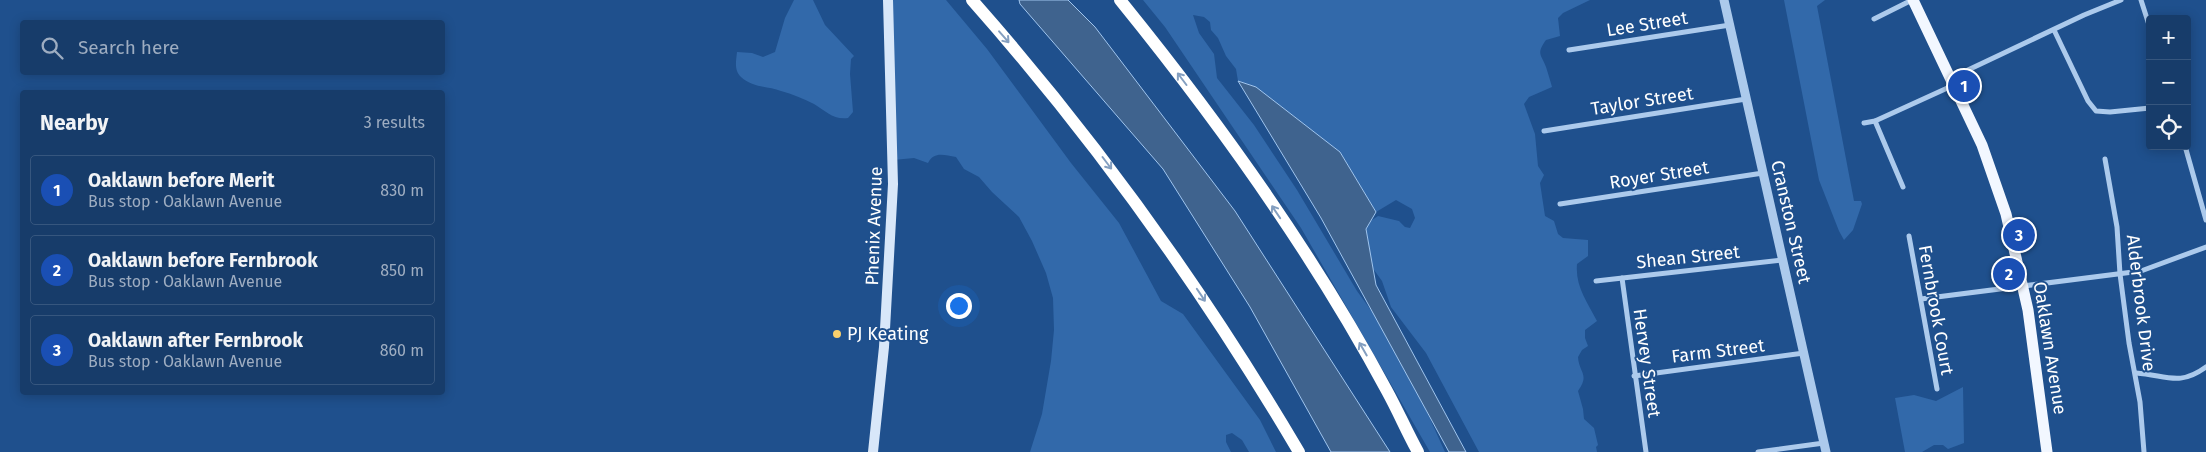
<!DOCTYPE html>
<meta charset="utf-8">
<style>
:root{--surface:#173c6a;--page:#204370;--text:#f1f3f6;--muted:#9eadc1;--line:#36567e;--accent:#fad06c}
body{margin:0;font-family:"Fira Sans",sans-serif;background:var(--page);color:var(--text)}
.controls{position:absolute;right:15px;top:15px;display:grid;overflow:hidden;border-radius:5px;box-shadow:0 2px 12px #0003}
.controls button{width:45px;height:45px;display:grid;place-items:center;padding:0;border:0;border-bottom:1px solid var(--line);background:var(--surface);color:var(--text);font:25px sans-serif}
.you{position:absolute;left:958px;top:305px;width:18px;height:18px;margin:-12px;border:4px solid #fff;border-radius:50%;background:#1a73e8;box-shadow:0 0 0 8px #1a73e833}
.badge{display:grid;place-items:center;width:32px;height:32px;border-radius:50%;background:var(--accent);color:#fff;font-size:16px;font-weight:700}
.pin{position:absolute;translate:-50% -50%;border:2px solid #fff;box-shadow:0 1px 5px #0006}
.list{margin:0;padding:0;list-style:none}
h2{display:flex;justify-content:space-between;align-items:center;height:65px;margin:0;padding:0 20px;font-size:21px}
h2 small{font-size:16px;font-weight:400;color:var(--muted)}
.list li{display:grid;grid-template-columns:32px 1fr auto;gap:15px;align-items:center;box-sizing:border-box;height:70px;margin:0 10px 10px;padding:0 10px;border:1px solid var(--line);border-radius:5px}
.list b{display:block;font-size:19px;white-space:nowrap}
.list p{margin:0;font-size:16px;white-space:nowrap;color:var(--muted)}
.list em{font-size:16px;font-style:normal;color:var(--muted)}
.icon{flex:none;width:28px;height:28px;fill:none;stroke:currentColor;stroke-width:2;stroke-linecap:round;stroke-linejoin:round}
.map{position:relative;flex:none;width:2206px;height:452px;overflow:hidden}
.search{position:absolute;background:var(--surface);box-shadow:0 2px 12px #0003;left:20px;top:20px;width:425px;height:55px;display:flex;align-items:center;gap:12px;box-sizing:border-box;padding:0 18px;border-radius:5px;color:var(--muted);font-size:19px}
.panel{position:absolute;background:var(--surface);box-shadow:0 2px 12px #0003;left:20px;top:90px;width:425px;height:305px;border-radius:5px}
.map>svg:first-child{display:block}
</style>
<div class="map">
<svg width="2206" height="452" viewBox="0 0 2206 452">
<rect width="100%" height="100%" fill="#1f508d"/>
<g fill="#3269aa">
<path d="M794,0H813L825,25L854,56L851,59L850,74L853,112L848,118C833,120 826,111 814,104C804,99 792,94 781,91C768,86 753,88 741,77C734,70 736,62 737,52L752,53L763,57L775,52L785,18Z"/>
<path d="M889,0H946L987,49L1071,163L1119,223L1161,301L1183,314L1260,420L1276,452H1249L1242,440L1232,433L1226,435V442L1231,452H1030L1042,414L1051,361L1054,330L1053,298L1046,273L1032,241L1019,217L992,192L979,177L964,169L956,157C944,155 934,151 928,163L914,158L893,160Z"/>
<path d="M1143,0H1590L1563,13L1558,18L1560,36L1546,40C1536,54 1541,54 1546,67C1548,73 1550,80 1552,87L1529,97L1524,104L1535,134L1538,166L1544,175L1540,183L1545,216L1554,221L1558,234L1563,238L1588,240V256L1577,264C1575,286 1587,302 1597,321L1585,330V338L1588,346L1582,350L1578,357C1579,373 1590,374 1578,391L1583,409L1584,419L1594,428L1598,445L1596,447L1597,452H1479L1426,353L1391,307L1382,281L1356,245L1369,222L1378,216L1399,221L1405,227L1410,228L1415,218L1412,209L1396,200L1376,212L1340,152L1252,86L1238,81L1236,69L1226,56L1218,38L1211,30L1210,22L1204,17L1193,15L1199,33L1214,54L1217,78L1254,125L1297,190L1357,291L1397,346L1445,452H1430L1301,228L1165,27Z"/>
<path d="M1784,0H1825L1817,6L1854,201H1861L1862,204L1853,230L1844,240L1839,231L1819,180Z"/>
<path d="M1963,387L1964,443L1948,449L1943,445H1934L1922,452H1905L1895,398L1914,395L1936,401Z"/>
</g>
<g fill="#3f638e" stroke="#a0c5ee">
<path d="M1019,0H1068L1095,27L1235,211L1390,452H1331L1250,307L1163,169L1020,4Z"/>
<path d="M1238,81L1256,87L1340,152L1376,212L1366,229L1376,285L1466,452H1449L1321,218Z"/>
</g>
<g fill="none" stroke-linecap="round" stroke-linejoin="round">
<g stroke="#accaec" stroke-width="5">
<path d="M2141,0L2150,28"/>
<path d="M1874,19L1912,0"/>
<path d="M2054,30L2088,101L2096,111L2110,112L2150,108"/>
<path d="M1569,50L1730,25"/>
<path d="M1951,78L2084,15L2121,0"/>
<path d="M1875,121L1903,187"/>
<path d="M1864,123L1875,121L1954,85"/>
<path d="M1544,131L1746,99"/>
<path d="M2185,146L2206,220"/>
<path d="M2105,159L2117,227L2120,274L2129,343L2140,402L2144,452"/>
<path d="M1560,204L1763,173"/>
<path d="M1909,236L1937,389"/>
<path d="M1622,278L1646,452"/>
<path d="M1596,281L1783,260"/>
<path d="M1921,299L2141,271L2206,247"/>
<path d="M2136,373C2166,375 2179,387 2206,367"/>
<path d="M1634,376L1804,353"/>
<path d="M1758,452L1824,443"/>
</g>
<path stroke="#accaec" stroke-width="9" d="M1724,0L1826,452"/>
<path stroke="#d8e7f9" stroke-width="10" d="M873,452L884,347L893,184L888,0"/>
<path stroke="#f2f7ff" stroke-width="11" d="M1913,0L1982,145L2006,214L2028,310L2047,452"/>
<g stroke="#fff" stroke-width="12">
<path d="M972,0C1096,140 1204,291 1299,452"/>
<path d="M1120,0C1219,122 1313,253 1387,391C1398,411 1407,432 1418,452"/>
</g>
</g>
<defs><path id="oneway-shaft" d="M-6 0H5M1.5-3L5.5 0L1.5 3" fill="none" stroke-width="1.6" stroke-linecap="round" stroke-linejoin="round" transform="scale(1.25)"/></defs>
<g stroke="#849fc0">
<use href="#oneway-shaft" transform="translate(1004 37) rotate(49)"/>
<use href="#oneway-shaft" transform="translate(1182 79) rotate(-127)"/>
<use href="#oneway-shaft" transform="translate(1107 163) rotate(53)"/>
<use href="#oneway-shaft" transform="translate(1276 212) rotate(-124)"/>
<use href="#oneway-shaft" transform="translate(1201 295) rotate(56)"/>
<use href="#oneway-shaft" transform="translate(1363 349) rotate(-120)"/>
</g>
<circle fill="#fad06c" stroke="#1f508d" stroke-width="2" cx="837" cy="334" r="5"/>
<g text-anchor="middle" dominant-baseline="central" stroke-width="4" stroke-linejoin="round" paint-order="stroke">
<g font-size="18" fill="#fff" stroke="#1f508d">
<text transform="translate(1647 24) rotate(-9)">Lee Street</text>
<text transform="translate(1642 101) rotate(-9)">Taylor Street</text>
<text transform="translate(1659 175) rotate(-9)">Royer Street</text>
<text transform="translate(1791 222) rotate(77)">Cranston Street</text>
<text transform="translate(874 226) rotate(-88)">Phenix Avenue</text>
<text transform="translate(1688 257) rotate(-6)">Shean Street</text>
<text transform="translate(2141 303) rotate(83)">Alderbrook Drive</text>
<text transform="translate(1936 310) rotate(80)">Fernbrook Court</text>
<text transform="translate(2050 348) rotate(81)">Oaklawn Avenue</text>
<text transform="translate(1718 351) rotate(-7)">Farm Street</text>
<text transform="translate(1647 363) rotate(82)">Hervey Street</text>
</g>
<g font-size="18" fill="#fff" stroke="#1f508d" text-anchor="start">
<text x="847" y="334">PJ Keating</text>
</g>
</g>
</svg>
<div class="controls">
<button>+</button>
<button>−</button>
<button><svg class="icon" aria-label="locate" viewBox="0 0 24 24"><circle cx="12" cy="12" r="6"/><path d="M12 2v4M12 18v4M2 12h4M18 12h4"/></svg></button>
</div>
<div class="you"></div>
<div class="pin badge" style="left:1964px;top:86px;background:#1a4fb4">1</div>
<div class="pin badge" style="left:2009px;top:274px;background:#1a4fb4">2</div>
<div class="pin badge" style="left:2019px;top:235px;background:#1a4fb4">3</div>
<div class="search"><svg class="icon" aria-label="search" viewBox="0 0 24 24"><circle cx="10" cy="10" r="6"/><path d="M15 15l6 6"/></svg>Search here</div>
<section class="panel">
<h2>Nearby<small>3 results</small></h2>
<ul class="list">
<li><span class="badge" style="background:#1a4fb4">1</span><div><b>Oaklawn before Merit</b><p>Bus stop · Oaklawn Avenue</p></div><em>830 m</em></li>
<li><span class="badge" style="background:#1a4fb4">2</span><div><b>Oaklawn before Fernbrook</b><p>Bus stop · Oaklawn Avenue</p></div><em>850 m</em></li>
<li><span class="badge" style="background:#1a4fb4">3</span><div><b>Oaklawn after Fernbrook</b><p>Bus stop · Oaklawn Avenue</p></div><em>860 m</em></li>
</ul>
</section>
</div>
